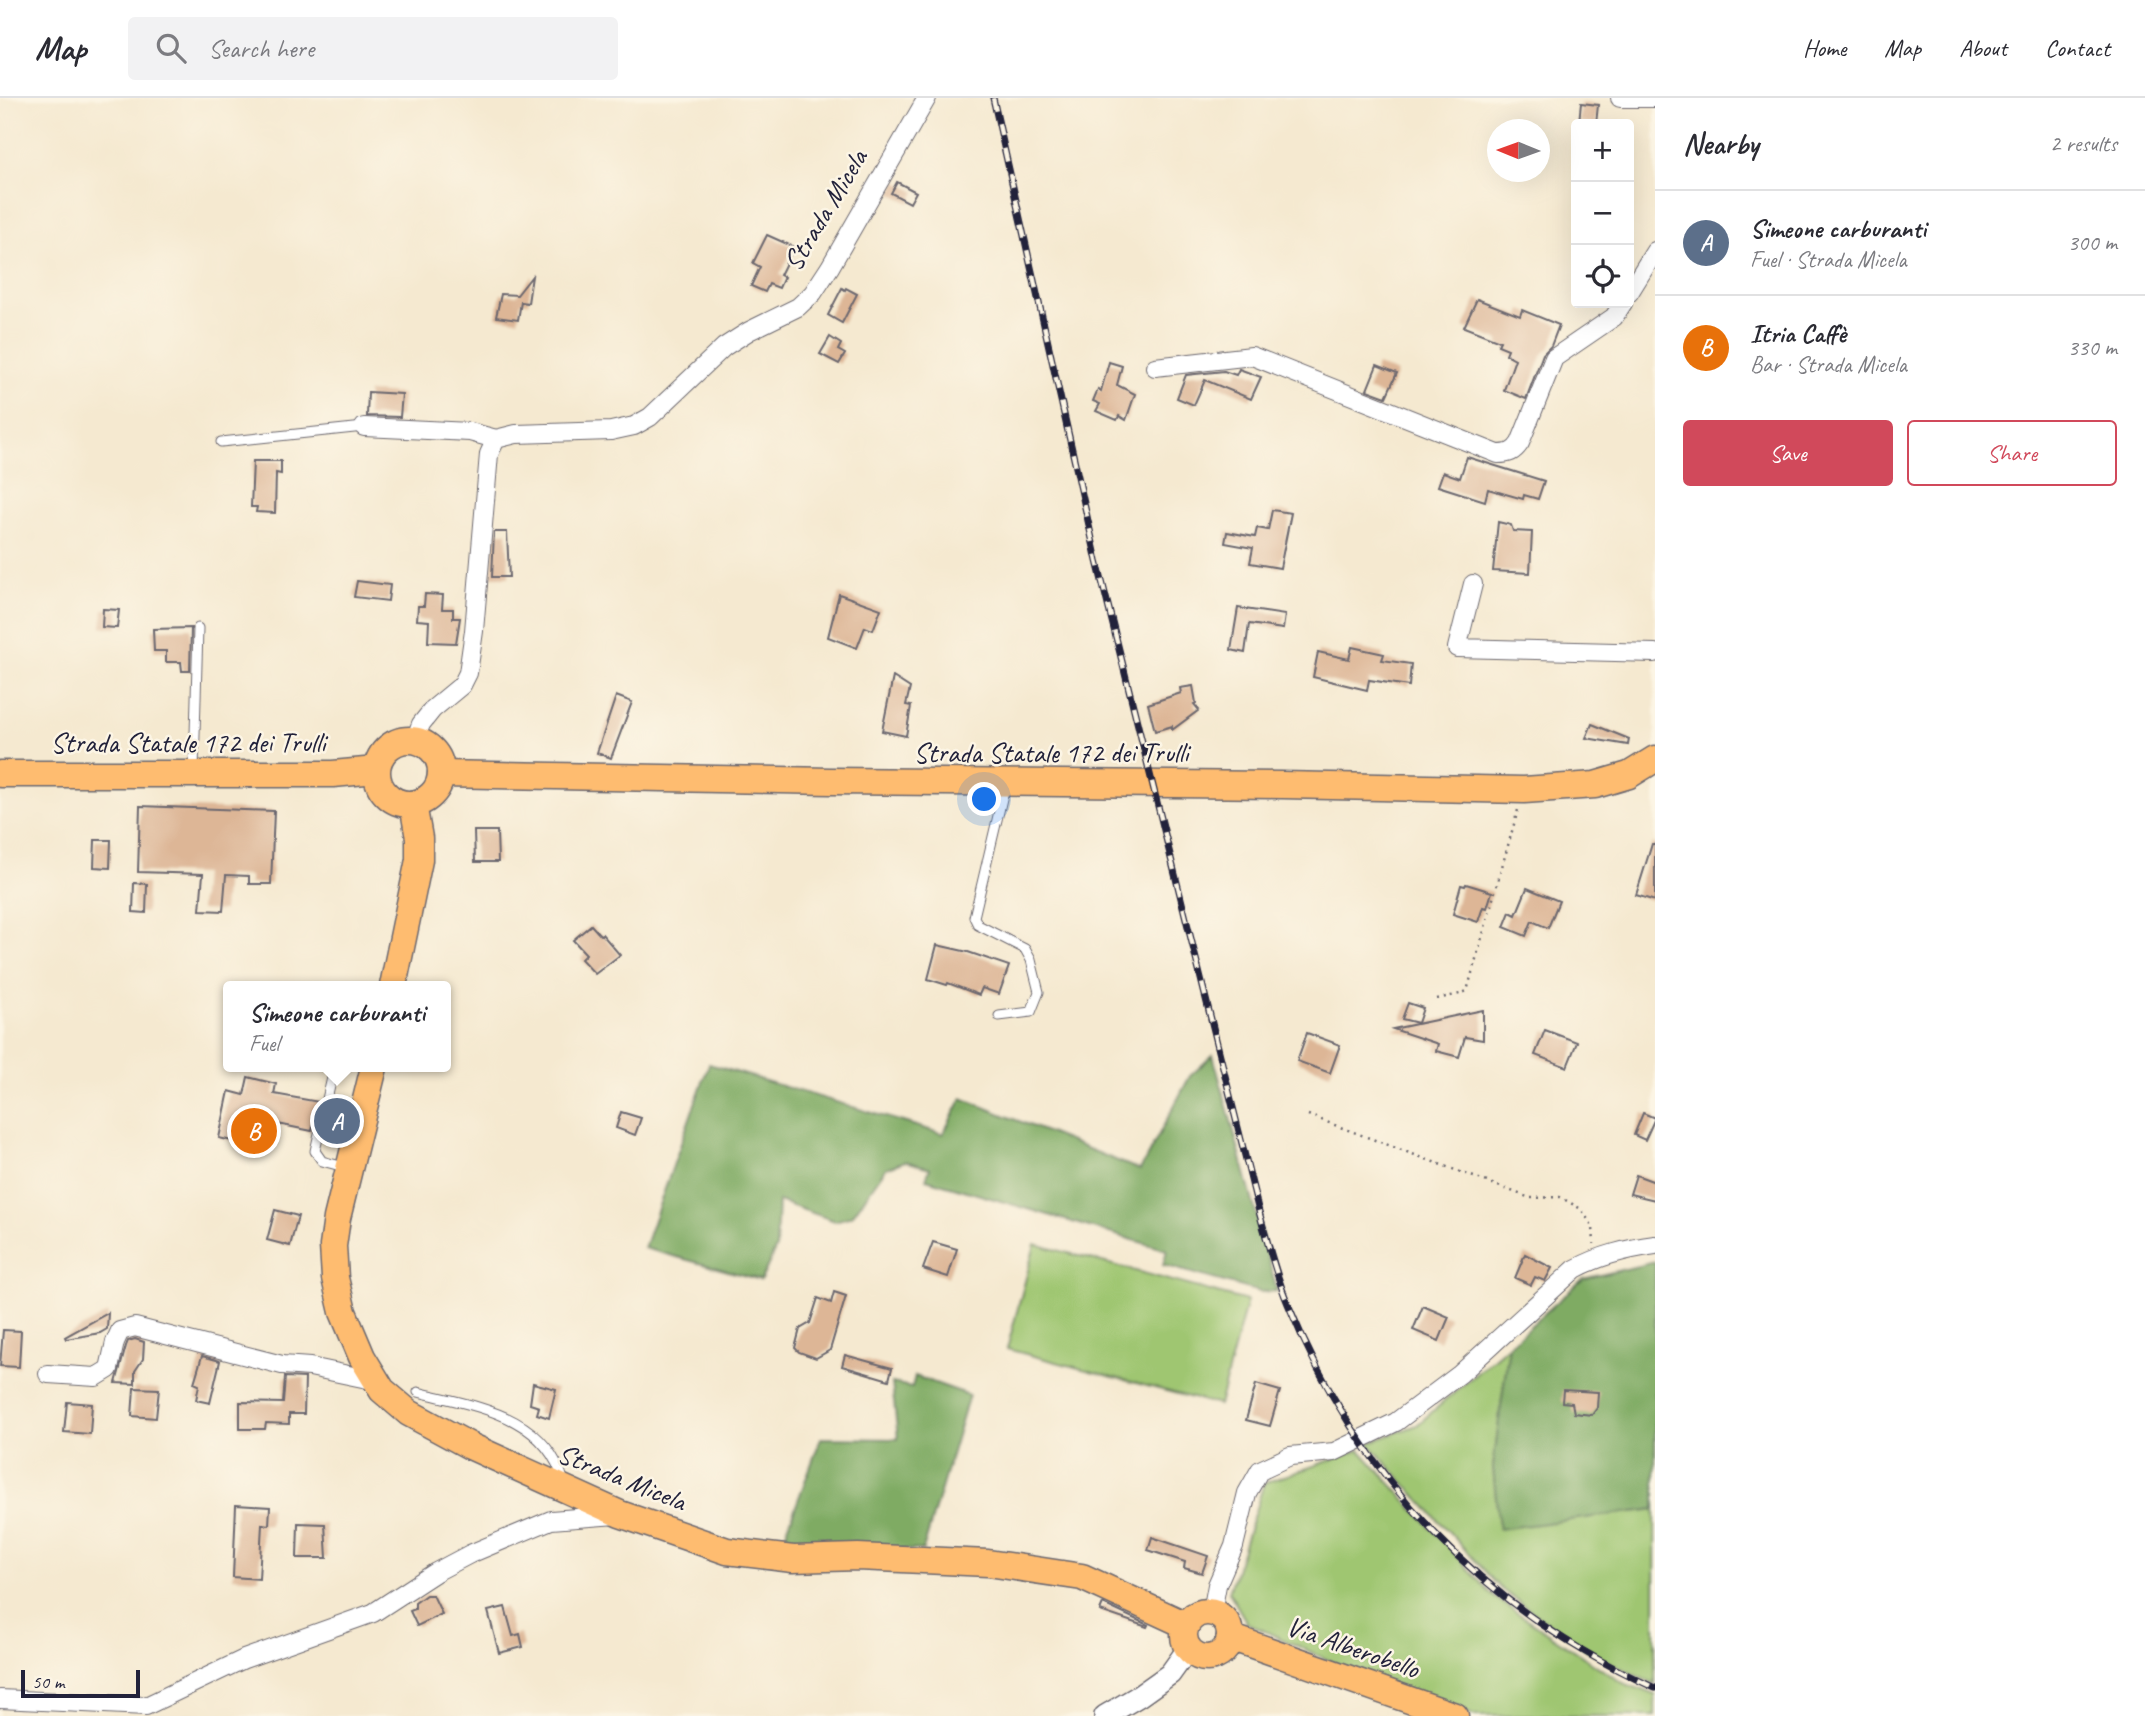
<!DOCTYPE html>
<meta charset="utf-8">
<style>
:root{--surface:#fff;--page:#f2f2f3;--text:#2b2b33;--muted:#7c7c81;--line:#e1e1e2;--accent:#d1495b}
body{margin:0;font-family:Caveat,sans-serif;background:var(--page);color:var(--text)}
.controls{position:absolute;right:21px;top:21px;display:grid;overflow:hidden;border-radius:7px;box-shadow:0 7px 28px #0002}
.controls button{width:63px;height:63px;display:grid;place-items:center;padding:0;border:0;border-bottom:2px solid var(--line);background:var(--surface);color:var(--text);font:35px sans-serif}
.compass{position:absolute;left:1487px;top:21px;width:63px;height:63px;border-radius:50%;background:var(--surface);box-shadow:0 7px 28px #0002;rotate:271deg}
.scale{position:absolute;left:21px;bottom:18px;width:119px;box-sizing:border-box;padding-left:7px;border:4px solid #22223b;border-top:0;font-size:19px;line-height:24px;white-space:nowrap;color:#22223b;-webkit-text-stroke:5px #fcf5e5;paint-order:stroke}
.you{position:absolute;left:985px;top:702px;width:24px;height:24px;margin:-18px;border:5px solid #fff;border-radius:50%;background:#1a73e8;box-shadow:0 0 0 10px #1a73e833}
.badge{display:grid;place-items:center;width:46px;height:46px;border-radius:50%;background:var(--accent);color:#fff;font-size:23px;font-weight:700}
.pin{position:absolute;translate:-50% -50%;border:4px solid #fff;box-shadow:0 2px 7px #0006}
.popup{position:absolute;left:223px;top:883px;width:228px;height:91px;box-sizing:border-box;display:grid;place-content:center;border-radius:7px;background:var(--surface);filter:drop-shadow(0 2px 5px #0005);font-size:23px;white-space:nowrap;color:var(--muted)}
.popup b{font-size:26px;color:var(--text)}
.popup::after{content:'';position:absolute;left:50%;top:100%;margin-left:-14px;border:14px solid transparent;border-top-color:var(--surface)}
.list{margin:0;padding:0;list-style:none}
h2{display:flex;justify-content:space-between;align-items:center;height:91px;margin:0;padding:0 28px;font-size:30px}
h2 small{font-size:23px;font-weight:400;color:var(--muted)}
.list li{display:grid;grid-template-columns:46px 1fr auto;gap:21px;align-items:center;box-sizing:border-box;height:105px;padding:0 28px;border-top:2px solid var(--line)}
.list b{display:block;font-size:26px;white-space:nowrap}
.list p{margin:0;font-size:23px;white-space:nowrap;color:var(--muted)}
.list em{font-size:23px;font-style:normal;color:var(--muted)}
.actions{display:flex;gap:14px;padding:21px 28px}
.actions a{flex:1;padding:16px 0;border:2px solid var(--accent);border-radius:7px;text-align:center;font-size:24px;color:var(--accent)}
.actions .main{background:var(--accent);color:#fff}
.icon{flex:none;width:38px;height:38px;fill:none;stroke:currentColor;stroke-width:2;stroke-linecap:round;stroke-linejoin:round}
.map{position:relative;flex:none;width:1655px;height:1618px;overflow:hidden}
header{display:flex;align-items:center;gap:42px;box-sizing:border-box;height:98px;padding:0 35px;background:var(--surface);border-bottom:2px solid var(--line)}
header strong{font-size:33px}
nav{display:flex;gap:38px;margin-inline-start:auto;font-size:24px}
.search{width:490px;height:63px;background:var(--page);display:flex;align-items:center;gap:18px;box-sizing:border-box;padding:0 24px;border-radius:7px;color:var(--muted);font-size:26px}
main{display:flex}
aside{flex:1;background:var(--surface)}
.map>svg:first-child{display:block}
</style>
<header>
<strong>Map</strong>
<div class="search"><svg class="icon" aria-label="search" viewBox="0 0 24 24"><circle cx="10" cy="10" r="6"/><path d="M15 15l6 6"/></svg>Search here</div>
<nav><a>Home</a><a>Map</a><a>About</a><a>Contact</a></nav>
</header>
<main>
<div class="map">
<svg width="1655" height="1618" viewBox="0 0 1655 1618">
<rect width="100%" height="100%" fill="#fcf5e5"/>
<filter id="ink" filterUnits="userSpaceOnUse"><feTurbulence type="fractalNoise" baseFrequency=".0143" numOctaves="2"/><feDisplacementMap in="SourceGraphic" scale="14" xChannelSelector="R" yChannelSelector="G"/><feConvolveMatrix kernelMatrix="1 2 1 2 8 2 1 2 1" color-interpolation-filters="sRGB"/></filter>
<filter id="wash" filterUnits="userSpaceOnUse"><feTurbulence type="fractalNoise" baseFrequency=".00686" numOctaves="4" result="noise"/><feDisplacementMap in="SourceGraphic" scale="28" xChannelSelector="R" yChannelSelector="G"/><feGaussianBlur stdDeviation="1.57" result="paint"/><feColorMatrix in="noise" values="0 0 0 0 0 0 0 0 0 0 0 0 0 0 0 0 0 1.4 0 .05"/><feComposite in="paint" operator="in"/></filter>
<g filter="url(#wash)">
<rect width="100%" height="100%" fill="#f5e9d0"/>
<g fill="#9fc671" stroke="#607456" stroke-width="2">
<path d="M1035,1146L1247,1203L1219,1307L1007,1251Z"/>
<path d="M1509,1247L1493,1369L1499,1430L1655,1411V1587L1589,1554L1501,1491L1368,1345L1417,1327Z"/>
<path d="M1360,1352L1494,1499L1621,1584L1655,1597V1618H1476L1366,1579L1247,1525L1229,1494L1264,1385Z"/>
</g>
<g fill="#7fab63" stroke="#50664f" stroke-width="2">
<path d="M1213,957L1277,1193L1260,1194L1163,1167L1167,1152L926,1081L930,1070L905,1063L886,1070L852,1118L835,1123L778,1103L776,1150L761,1182L644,1150L709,966L943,1036L962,1000L1140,1072L1190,978Z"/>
<path d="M1655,1164V1411L1499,1431L1493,1369L1509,1247L1583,1181Z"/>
<path d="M915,1278L969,1297L923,1452L780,1451L821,1340L898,1341L892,1285L912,1289Z"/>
</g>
<g id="blocks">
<g fill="#ddb696">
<path d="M1581,5L1598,7L1596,26L1579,24Z"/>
<path d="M897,84L916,94L910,105L891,95Z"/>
<path d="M767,137L794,149L780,177L784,179L779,190L769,186L765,194L751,188L760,169L753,165Z"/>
<path d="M532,178L528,205L521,204L518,222L496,219L501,196L517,197Z"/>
<path d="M842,190L845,192L846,190L857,196L842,225L828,217Z"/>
<path d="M1477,201L1520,218L1522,212L1559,227L1551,248L1543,256L1526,301L1504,292L1515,261L1506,256L1508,251L1498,247L1500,243L1464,229Z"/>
<path d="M830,239L841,246L838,252L845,256L839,266L820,256Z"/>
<path d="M1109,264L1122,268L1117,287L1135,296L1126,322L1119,318L1117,322L1096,313L1100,306L1093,303L1098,291L1101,293Z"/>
<path d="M1377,267L1397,275L1386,299L1367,292Z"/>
<path d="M1239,271L1261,279L1251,301L1205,282L1194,307L1177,300L1186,277L1224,273L1236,277Z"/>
<path d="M368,294L402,296L400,319L367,318Z"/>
<path d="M1467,359L1544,383L1538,401L1524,397L1523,401L1488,391L1485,403L1438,388L1443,374L1460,380Z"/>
<path d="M253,363H281V376L276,375L275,415L256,414L257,409H251Z"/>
<path d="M1272,412L1291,415L1280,470L1250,465L1253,450L1225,445L1227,434L1255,439L1257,430L1268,432Z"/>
<path d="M1498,424L1511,427L1513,433L1532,434L1530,475L1493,473Z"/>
<path d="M494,434H507L509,479H492Z"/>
<path d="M357,483L390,487L388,503L354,499Z"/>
<path d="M425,496L443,497L442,511H453V520H460L456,545L428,544L429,523L417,522L418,508H424Z"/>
<path d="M839,496L881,511L873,532L865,529L857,550L828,539Z"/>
<path d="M1238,510L1285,517L1283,531L1249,526L1245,555L1231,552Z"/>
<path d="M103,511L119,512L117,530L102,529Z"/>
<path d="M191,530L190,573H182L181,564H166V553H154L153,531Z"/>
<path d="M1352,549L1384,556L1382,562L1411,566L1409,588L1369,582L1367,592L1313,579L1318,554L1349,561Z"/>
<path d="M893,579L910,590L906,607L911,608L906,638L882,633Z"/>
<path d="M1193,588L1196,605L1194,606L1199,612L1172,632V628L1155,633L1148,606L1181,595L1180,590Z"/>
<path d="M616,598L632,604L611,660L597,655Z"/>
<path d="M1592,626L1629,641L1628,647L1586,640Z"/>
<path d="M140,708L274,713L271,786H249V778L226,777L223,813L200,812L203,776L138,774Z"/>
<path d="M474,733H497L498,764H475Z"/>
<path d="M95,742H111L110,770L94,769Z"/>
<path d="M1652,746H1655V803L1636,797Z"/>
<path d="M134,785L147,786L146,815L133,814Z"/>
<path d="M1466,786L1492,794L1487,810L1483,809L1478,824L1453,816L1461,787L1465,788Z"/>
<path d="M1527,790L1559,803L1548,830L1532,823L1526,838L1504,829L1510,814L1516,817Z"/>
<path d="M591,827L600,837L602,836L620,857L595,876L581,861L586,856L573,842Z"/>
<path d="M937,847L968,854L1009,868L999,896L982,890L979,897L948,885L947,887L928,881Z"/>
<path d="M1408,905L1423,910L1418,925L1402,921Z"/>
<path d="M1483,912V942L1465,939L1459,959L1436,953L1438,946L1393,931Z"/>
<path d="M1545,932L1577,944L1567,969L1535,957Z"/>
<path d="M1307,935L1340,947L1330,975L1297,963Z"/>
<path d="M248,979L276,986L274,996L319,1004L312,1033L268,1024L263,1046L241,1041L236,1044L219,1040L229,993L244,997Z"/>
<path d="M621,1014L641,1020L635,1037L616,1030Z"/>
<path d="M1643,1015L1655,1020L1645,1042L1634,1037Z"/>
<path d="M1636,1077L1655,1084V1102L1630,1096Z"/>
<path d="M275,1112L298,1118L290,1148L267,1142Z"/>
<path d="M933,1144L957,1151L948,1179L923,1171Z"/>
<path d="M1525,1156L1552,1170L1545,1183L1535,1179L1531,1187L1515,1180Z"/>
<path d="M834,1194L846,1198L830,1252L816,1260L799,1254L795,1250L800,1231L810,1225L818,1200L831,1205Z"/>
<path d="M1423,1208L1449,1219L1439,1243L1413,1232Z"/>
<path d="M108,1215L107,1231L100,1235L66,1241L65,1239Z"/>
<path d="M3,1232L21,1233L19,1269L0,1268Z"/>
<path d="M135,1241L144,1244L143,1261L135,1273V1286L116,1285L126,1248L128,1243Z"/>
<path d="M845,1257L892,1270L889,1282L842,1268Z"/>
<path d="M202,1258L220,1263L210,1305L196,1302L199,1287L194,1285Z"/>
<path d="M285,1279L305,1280L304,1316H289V1326L266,1325L265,1331H240V1304L283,1305Z"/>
<path d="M533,1285L556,1291L549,1320L537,1316L539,1309L530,1306Z"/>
<path d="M1256,1286L1280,1293L1270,1328L1246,1322Z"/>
<path d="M134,1290L159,1291L156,1320L132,1318Z"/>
<path d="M1563,1292L1598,1294L1597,1310L1592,1317L1574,1315L1572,1305L1562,1304Z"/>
<path d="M67,1304L92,1306L90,1336L64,1334Z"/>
<path d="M236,1407L270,1409L269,1427L262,1426L259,1481L233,1479Z"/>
<path d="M298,1425L325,1426L327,1460H297Z"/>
<path d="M1152,1439L1208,1458L1202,1475L1184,1470L1185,1464L1148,1452Z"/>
<path d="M426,1497H433L442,1516L417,1528L410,1513L415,1511V1505Z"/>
<path d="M1103,1506L1148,1527L1147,1529L1100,1513Z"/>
<path d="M505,1509L513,1538L520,1536L523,1549L499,1555L488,1513Z"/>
</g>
</g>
</g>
<g filter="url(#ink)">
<use href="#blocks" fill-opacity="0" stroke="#6c686f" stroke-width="2"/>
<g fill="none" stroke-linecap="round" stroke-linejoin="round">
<defs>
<g id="service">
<path d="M221,344L364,329"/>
<path d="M194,672L198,530"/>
<path d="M999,918L1031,914L1039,894L1031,862L1025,851L978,827L974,819L1005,688"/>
<path d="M338,969L334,971L315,1053L322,1063L348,1070"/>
<path d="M418,1294C477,1309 544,1316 564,1384"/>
</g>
<g id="minor">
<path d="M1620,0H1655"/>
<path d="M1629,195L1655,153"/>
<path d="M1155,269L1252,258L1498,356C1509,356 1514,354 1520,345L1554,260L1614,219L1623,205"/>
<path d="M364,329L470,334L496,341"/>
<path d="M1473,486L1457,550L1655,555"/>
<path d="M415,642L421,626L433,611L462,587L468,575L474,533L489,356L496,341L516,336L611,333L634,328L650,319L724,249L749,233L798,209L813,195L830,169L927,0"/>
<path d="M48,1276L96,1279L109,1271L115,1244L120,1233L135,1229L282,1267L310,1269L377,1283"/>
<path d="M1212,1514L1217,1487L1234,1448L1247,1395L1260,1372L1290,1358L1334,1354L1396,1324L1460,1276L1575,1171C1601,1157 1626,1151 1655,1147"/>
<path d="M0,1601L146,1608L244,1561L373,1515L436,1474L470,1456L551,1422L616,1417"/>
</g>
<path id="tertiary" d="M1105,1618L1139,1598L1170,1576L1188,1551"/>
<g id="primary">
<circle cx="409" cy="674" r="32"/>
<path d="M0,676H333L376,672"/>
<path d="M441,676L831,683L1283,687L1524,692L1595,687L1629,677L1655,661"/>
<path d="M393,888L419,762V740L413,706"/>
<path d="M374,969L337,1120L333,1148L335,1180L343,1214L362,1259L382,1292L409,1315L470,1348L620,1416L727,1453L793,1461L858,1459L988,1465L1082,1479L1186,1527"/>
<circle cx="1207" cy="1537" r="23"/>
<path d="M1230,1539L1455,1618"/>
</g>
</defs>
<use href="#service" stroke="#6c686f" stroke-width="11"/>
<use href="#minor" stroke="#6c686f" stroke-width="20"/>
<use href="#tertiary" stroke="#6c686f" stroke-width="24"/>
<use href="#primary" stroke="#6c686f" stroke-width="29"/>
<g stroke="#6c686f" stroke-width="2.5" stroke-dasharray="2 5" stroke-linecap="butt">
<path d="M1437,901L1460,896L1467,893L1518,712"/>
<path d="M1308,1017L1530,1100L1560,1099L1581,1111L1593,1129L1594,1146"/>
</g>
<use href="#service" stroke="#fff" stroke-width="9"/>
<use href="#minor" stroke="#fff" stroke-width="18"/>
<use href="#tertiary" stroke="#fff" stroke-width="21"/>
<use href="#primary" stroke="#febc70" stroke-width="26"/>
<defs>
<path id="rail" d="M993,0L1097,463L1258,1110C1267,1142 1275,1175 1288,1206C1359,1380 1483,1512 1655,1590"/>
</defs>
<use href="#rail" stroke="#22223b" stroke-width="7"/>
<use href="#rail" stroke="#fcf5e5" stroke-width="4.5" stroke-dasharray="13" stroke-linecap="butt"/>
</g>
</g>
<g text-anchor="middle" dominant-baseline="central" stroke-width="5" stroke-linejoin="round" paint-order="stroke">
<g font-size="28" fill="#22223b" stroke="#fcf5e5">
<text transform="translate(825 112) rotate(-59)">Strada Micela</text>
<text x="188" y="644">Strada Statale 172 dei Trulli</text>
<text x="1051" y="654">Strada Statale 172 dei Trulli</text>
<text transform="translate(622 1379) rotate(22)">Strada Micela</text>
<text transform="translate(1353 1549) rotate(19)">Via Alberobello</text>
</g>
</g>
</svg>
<div class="controls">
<button>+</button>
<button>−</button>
<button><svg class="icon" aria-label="locate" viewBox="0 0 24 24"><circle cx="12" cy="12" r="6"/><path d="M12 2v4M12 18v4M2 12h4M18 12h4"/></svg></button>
</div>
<svg class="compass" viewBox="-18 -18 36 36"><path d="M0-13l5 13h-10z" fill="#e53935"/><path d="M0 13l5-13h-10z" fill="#7c7c81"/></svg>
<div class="scale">50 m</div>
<div class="you"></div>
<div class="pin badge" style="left:337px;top:1023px;background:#5c6f8a">A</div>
<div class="popup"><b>Simeone carburanti</b>Fuel</div>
<div class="pin badge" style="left:254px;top:1033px;background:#e8710a">B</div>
</div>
<aside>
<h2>Nearby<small>2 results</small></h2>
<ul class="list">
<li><span class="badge" style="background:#5c6f8a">A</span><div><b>Simeone carburanti</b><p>Fuel · Strada Micela</p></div><em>300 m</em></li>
<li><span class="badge" style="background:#e8710a">B</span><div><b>Itria Caffè</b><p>Bar · Strada Micela</p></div><em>330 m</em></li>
</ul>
<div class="actions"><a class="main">Save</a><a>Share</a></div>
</aside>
</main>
